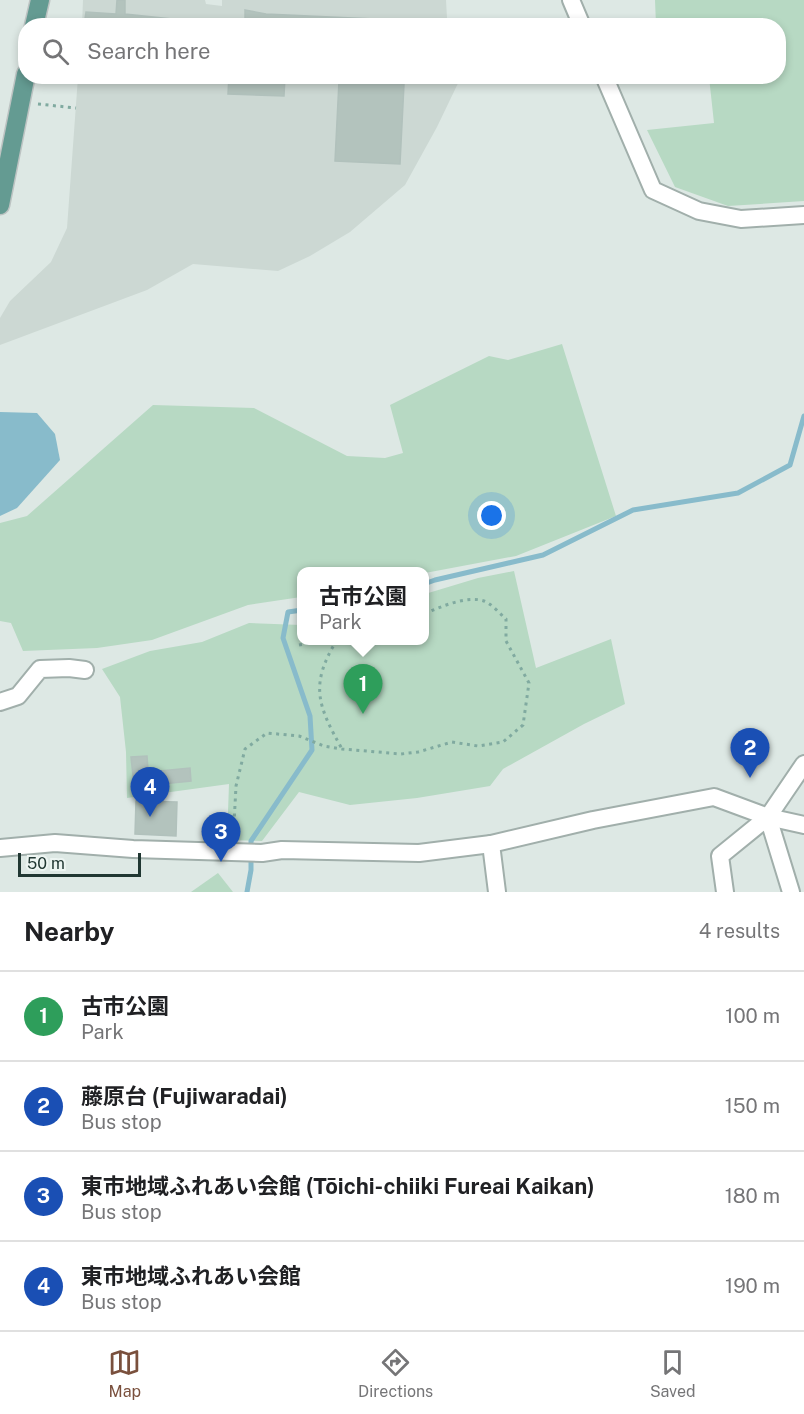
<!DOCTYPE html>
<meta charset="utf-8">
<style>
:root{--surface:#fff;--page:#f6f6f6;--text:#202124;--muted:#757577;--line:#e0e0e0;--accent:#7a503d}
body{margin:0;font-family:"Public Sans","Noto Sans JP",sans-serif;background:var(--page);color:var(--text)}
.scale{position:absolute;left:18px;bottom:15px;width:123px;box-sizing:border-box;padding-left:6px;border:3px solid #203732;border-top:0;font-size:16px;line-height:21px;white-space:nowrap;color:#203732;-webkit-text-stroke:4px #edf5f2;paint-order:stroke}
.you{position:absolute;left:492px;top:516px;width:21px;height:21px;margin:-15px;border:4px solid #fff;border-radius:50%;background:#1a73e8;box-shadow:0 0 0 9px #1a73e833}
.badge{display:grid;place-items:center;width:39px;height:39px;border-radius:50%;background:var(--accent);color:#fff;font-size:20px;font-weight:700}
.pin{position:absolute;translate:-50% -50px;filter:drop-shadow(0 2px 3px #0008)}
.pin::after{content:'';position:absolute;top:32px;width:21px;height:18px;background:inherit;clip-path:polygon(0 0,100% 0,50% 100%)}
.popup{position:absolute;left:297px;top:567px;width:132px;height:78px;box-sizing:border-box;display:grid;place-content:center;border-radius:12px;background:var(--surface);filter:drop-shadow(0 2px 4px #0005);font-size:20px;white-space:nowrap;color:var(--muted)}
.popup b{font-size:22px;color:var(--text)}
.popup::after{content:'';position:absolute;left:50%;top:100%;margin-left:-12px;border:12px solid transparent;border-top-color:var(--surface)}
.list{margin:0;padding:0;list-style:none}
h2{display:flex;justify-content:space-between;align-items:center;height:78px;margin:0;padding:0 24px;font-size:26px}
h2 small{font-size:20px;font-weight:400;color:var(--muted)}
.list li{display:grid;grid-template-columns:39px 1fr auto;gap:18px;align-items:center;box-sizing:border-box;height:90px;padding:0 24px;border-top:2px solid var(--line)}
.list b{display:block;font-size:22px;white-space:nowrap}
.list p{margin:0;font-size:20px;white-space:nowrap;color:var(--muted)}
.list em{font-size:20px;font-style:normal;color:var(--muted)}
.icon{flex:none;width:33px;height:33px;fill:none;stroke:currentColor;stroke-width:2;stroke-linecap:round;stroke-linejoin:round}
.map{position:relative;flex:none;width:804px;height:892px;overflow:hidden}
.search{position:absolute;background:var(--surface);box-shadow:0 3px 9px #0003;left:18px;right:18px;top:18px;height:66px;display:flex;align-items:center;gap:15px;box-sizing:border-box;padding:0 21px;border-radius:24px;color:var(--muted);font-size:22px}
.sheet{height:438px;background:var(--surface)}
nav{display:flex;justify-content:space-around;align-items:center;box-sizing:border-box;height:84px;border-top:2px solid var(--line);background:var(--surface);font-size:16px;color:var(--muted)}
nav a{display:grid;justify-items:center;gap:3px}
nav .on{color:var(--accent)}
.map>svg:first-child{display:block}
</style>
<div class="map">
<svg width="804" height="892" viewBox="0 0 804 892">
<rect width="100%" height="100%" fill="#dde8e4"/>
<g fill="#ccd8d3">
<path d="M83,0H205L206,4L222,6V0H446L447,18L467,25L82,26Z"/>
<path d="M78,77H461L437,127L405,185L350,232L310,256L278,271L193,264L147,290L0,345V318L10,301L51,262L67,228Z"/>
</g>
<g fill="#b7d9c3">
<path d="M655,0H804V201L728,206L675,187L647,130L714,123L709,77L778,76V26L656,25Z"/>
<path d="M562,344L616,516L516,556L425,573L424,572H302L301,597L248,605L152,640L97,648L23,651L11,623L0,621V523L27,516L153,405L254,408L347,456L385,458L403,453L390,405L489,356L508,360Z"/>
<path d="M514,571L536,668L611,639L625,704L584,724L503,769L490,786L417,798L350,805L299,792L262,841L227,840L229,784L127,798L126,752L120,697L102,669L150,651L202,642L249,623L301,625L302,640H424L425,594L478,578Z"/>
<path d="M218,873L233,892H191Z"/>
</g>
<path fill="#88bbcb" d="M0,412L37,413L55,434L60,460L17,508L0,516Z"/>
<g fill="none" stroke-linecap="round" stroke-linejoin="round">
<g stroke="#88bbcb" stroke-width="5">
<path d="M424,584L435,580L543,555L633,510L738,493L790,465L804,416"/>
<path d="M247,892L251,870V841L312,750L310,716L283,638L288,612L302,610"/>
</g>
</g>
<g fill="#b3c3bd" stroke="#b1c1bc" stroke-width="1.5">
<path d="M117,0H125V14L219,24V26H84L86,12L116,14Z"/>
<path d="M245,10L266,14L374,19V26H245Z"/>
<path d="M229,76H285L284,96L228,94Z"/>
<path d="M339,81L404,84L400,164L335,161Z"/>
<path d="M147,756L149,784L134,785L131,757Z"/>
<path d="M190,768L191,781L162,784L160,771Z"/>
<path d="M136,801L177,802L176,836L135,834Z"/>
</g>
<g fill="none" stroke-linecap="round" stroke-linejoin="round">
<defs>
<g id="minor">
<path d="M571,0L582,26"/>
<path d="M604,76L653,190L699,211L741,219L804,215"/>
<path d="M0,702L18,696L40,669L69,668L85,670"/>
<path d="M768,817L791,892"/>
<path d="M491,844L497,892"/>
<path d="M0,848L55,843L133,849L262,853L282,850L419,853L491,844L593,820L714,797L768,817L804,825"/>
<path d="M725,892L720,856L768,817L804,764"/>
</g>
<g id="major">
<path d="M34,26L40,0"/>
<path d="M0,205L26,74"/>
</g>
</defs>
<use href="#minor" stroke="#a1afab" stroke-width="20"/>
<use href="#major" stroke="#bcc3c2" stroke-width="21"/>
<g stroke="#80aaa0" stroke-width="3" stroke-dasharray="3 4.5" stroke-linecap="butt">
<path d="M38,104L76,108"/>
<path d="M337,640C309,685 318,706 342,749"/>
<path d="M299,645L325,640"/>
<path d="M234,824L236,786L245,749L267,733L299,736L324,746L342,749L401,754L418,752L452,742L478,746L503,742L523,725L529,683L506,641V619C499,613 492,604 484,601C467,595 440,607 424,614"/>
</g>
<use href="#minor" stroke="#fff" stroke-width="16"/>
<use href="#major" stroke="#649b92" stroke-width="18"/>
</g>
</svg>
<div class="scale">50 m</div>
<div class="you"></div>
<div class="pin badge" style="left:363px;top:714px;background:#2e9e5b">1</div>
<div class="popup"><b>古市公園</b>Park</div>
<div class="pin badge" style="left:750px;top:778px;background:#1a4fb4">2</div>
<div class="pin badge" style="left:221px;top:862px;background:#1a4fb4">3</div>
<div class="pin badge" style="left:150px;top:817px;background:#1a4fb4">4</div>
<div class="search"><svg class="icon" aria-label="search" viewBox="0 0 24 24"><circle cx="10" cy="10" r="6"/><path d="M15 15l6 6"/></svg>Search here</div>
</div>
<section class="sheet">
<h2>Nearby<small>4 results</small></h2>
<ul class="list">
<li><span class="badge" style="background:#2e9e5b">1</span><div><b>古市公園</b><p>Park</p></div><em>100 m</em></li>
<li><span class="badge" style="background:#1a4fb4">2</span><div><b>藤原台 (Fujiwaradai)</b><p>Bus stop</p></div><em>150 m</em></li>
<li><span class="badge" style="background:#1a4fb4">3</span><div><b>東市地域ふれあい会館 (Tōichi-chiiki Fureai Kaikan)</b><p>Bus stop</p></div><em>180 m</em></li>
<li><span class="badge" style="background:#1a4fb4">4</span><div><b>東市地域ふれあい会館</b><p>Bus stop</p></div><em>190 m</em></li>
</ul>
</section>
<nav>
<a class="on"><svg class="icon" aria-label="map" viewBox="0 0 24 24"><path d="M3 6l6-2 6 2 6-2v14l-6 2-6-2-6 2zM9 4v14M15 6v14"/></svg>Map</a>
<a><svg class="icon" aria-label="directions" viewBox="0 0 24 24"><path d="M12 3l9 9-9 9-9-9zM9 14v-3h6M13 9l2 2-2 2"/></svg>Directions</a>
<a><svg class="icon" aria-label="saved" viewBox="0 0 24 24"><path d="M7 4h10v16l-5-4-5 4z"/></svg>Saved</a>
</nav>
